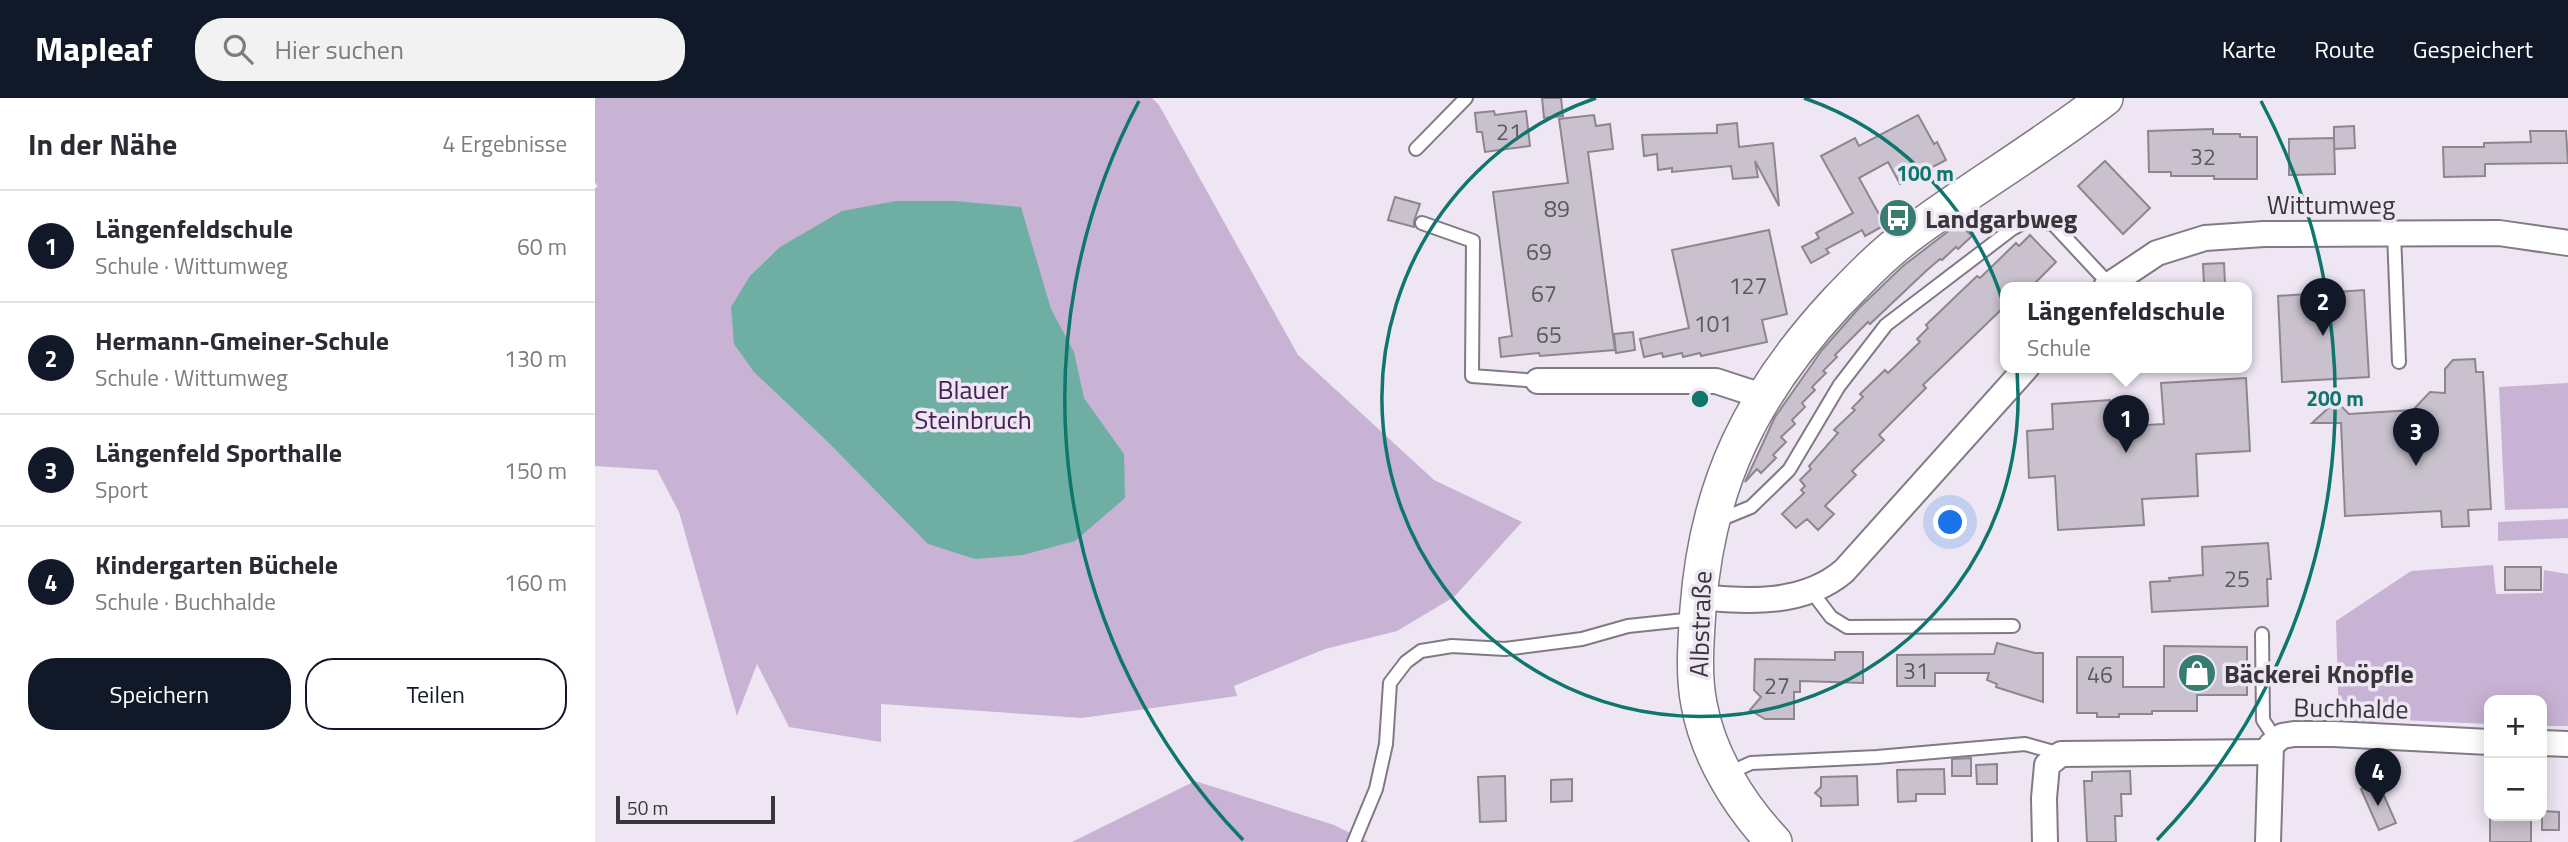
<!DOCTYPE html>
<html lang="de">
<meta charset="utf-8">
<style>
:root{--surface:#fff;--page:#f2f2f3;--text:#2b2b33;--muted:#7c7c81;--line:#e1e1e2;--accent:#111827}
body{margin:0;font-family:"Titillium Web",sans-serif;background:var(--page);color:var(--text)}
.controls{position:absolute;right:21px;bottom:21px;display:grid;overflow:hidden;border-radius:14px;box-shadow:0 4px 18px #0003}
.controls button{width:63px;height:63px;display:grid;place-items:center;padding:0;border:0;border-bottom:2px solid var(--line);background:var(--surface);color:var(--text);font:35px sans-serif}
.scale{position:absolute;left:21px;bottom:18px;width:159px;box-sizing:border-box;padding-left:7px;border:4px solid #39363a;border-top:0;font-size:19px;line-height:24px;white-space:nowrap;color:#39363a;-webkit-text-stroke:5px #eee6f2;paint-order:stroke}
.you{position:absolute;left:1356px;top:425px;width:24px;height:24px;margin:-18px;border:5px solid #fff;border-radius:50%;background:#1a73e8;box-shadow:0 0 0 10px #1a73e833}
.badge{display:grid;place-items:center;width:46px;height:46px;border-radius:50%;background:var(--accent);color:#fff;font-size:23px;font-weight:700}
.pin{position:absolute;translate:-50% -58px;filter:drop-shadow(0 2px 4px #0008)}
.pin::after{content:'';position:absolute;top:37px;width:24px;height:21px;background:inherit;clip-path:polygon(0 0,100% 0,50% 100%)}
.popup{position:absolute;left:1405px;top:184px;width:252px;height:91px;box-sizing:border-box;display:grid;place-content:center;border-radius:14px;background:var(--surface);filter:drop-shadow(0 2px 5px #0005);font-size:23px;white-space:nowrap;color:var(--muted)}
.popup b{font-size:26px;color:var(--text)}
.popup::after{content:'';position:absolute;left:50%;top:100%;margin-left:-14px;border:14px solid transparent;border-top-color:var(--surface)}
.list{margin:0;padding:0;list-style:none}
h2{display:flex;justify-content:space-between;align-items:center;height:91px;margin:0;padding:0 28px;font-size:30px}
h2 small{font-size:23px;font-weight:400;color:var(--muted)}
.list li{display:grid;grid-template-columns:46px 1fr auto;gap:21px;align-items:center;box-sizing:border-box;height:112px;padding:0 28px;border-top:2px solid var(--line)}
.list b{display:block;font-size:26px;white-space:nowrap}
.list p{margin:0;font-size:23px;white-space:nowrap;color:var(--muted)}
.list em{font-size:23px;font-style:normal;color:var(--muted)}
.actions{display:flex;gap:14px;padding:21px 28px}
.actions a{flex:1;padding:16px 0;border:2px solid var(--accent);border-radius:28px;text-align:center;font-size:24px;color:var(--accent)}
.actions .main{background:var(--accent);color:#fff}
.icon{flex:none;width:38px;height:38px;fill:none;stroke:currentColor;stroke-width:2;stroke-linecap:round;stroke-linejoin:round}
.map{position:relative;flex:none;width:1973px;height:744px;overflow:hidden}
header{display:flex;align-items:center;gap:42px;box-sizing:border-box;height:98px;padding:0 35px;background:var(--accent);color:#fff}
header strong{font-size:33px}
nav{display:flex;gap:38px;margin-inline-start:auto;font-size:24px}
.search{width:490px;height:63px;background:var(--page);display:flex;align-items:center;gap:18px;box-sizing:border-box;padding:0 24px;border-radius:28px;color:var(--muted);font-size:26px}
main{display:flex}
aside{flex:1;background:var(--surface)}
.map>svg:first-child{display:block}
</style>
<header>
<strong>Mapleaf</strong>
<div class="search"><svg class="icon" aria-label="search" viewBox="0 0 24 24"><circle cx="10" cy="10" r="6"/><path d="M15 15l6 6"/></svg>Hier suchen</div>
<nav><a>Karte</a><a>Route</a><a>Gespeichert</a></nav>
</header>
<main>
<aside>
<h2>In der Nähe<small>4 Ergebnisse</small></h2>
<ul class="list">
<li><span class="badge">1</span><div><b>Längenfeldschule</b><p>Schule · Wittumweg</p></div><em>60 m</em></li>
<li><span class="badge">2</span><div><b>Hermann-Gmeiner-Schule</b><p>Schule · Wittumweg</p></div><em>130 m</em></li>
<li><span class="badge">3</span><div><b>Längenfeld Sporthalle</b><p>Sport</p></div><em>150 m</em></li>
<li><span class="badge">4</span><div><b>Kindergarten Büchele</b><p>Schule · Buchhalde</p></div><em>160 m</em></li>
</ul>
<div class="actions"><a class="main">Speichern</a><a>Teilen</a></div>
</aside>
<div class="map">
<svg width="1973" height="744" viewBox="0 0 1973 744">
<rect width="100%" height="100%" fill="#eee6f2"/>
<g fill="#c8b3d4">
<path d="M0,0H557L564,7L703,257L839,382L927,424L859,499L802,533L730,551L639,588L642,598L487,620L286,606V644L194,629L162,566L142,618L84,414L62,372L0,368V90L3,89L0,84Z"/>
<path d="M1973,285V410L1910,412L1904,289Z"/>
<path d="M1973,421V440L1903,443V424Z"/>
<path d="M1898,467L1901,496L1948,495L1949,472L1973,476V628H1947V602H1894V626L1806,622L1744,626L1741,523L1816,473Z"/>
<path d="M600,683L739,727L773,744H477Z"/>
</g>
<path fill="#6fafa3" d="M301,103H360L426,109L456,211L479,254L489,300L529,356L530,400L480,443L428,457L380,461L333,446L233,344L159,274L139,246L136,209L155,178L185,149L247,113Z"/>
<g fill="#c9c1cd" stroke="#8d8691" stroke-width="2">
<path d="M947,0H966L968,18L949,20Z"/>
<path d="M899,13L900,17L931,13L935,48L890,54L887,34H882L880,15Z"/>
<path d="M999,17L1001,28L1015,26L1018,51L993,54L1020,252L945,258L944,255L906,259L904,240L917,238L898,94L973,85L964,21Z"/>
<path d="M1323,17L1339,46L1342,44L1351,62L1305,86L1293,64L1264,80L1290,127L1270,138L1267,132L1231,151L1234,155L1216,165L1207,149L1224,140L1221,135L1258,115L1226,58L1260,40L1264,48Z"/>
<path d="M1142,25L1144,49L1178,45L1184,108L1160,63L1163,79L1138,81L1136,68L1077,74V70L1063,72L1062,56L1049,58L1047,37L1122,35V27Z"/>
<path d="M1759,28L1760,50L1739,51V29Z"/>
<path d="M1618,31V36H1645V39H1662V81H1619V78H1576V74H1554L1553,33Z"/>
<path d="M1935,33H1971L1973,65L1890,66V78L1849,79L1848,49H1889V45L1936,44Z"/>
<path d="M1739,40L1740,76L1694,77V41Z"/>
<path d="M1510,63L1555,110L1528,136L1483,88Z"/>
<path d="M800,99L825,106L819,123V129L793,122Z"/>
<path d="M1364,125L1377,138L1363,151L1361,149L1347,162L1345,161L1331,173L1275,226L1273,224L1240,257L1242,259L1228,273L1231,275L1217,289L1220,292L1207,305L1210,309L1197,322L1200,326L1186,339L1191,344L1178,357L1181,360L1166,375L1162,371L1150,384L1180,319L1227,252L1264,210L1308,168Z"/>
<path d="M1174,132L1192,216L1167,222L1172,244L1106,258L1105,255L1088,259L1087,255L1068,259L1067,255L1049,259L1045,241L1094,230L1077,152Z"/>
<path d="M1435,137L1461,164L1436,189H1410V208L1328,287L1331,290L1284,337L1289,342L1257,373L1261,377L1230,408L1239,416L1223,432L1212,421L1201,430L1187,416L1209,395L1206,392L1210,388L1205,382L1216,371L1214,368L1243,335L1239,332L1260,312L1257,310L1268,299L1265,296L1290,272L1293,275L1325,244L1322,241L1333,230L1331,227L1382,178L1385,180L1421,145L1424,148Z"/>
<path d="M1629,165L1630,186L1609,187L1608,166Z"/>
<path d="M1769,192L1774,279L1687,284L1683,198Z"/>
<path d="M1038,234L1040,252L1021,255L1019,236Z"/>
<path d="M1880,261L1881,274H1888L1896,411L1873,412L1874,428L1847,429L1846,413L1750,418L1746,325H1717L1741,303L1754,316L1818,312L1835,294L1850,295V271L1858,262Z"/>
<path d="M1651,280L1655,353L1601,356L1603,398L1547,401L1549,427L1463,432L1460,378L1434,380L1432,333L1458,331L1457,306L1515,302L1516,329L1569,326L1566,285Z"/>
<path d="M1673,445L1676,481H1672L1673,508L1557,514L1555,484L1575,483L1574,480L1608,477L1607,449Z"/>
<rect x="1910" y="469" width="36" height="23"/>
<path d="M1402,545L1440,555H1448V604L1401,589L1402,586L1392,582L1394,575H1340V588H1302V557L1399,556Z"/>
<path d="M1569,548L1652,549V597H1602V613H1557V616H1524V619H1502V615H1482V559H1528V589H1569Z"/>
<path d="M1240,554H1268V585L1205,583V594H1199V621H1170L1155,612L1166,599L1159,592L1160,561L1240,562Z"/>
<path d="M1376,660V678H1357V661Z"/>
<path d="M1402,666V686H1382L1381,667Z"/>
<path d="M1349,671L1350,696H1321V703L1303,704L1302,672Z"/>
<path d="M1535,673L1536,696H1526L1527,718H1520L1521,744H1492L1489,683H1497V674Z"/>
<path d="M910,678L911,723L885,724L883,679Z"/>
<path d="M1262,678L1263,707L1226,708V700L1220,695L1226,689V679Z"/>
<path d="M977,681V703L956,704V682Z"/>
<path d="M1783,684L1801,725L1784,732L1766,691Z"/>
<path d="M1947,713L1964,714V732H1947Z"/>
<rect x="1895" y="718" width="41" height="26"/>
</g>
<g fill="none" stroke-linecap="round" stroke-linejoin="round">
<defs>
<g id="lane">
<path d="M821,51L871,0"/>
<path d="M827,125L878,143L877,278L943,283"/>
<path d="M1799,135L1804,264"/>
<path d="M1122,416L1134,418L1156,409L1194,372L1244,288L1291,227L1417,131L1431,123H1445L1459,127L1514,186"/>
<path d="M1217,494L1236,519L1252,529L1418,528"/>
<path d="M1667,536L1668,622L1681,642"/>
<path d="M1132,676L1156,665L1282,659L1430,646L1466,656"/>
<path d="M759,744L781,691L791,646L795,585L811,564L826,553L857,548L910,551L987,541L1033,528L1099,521"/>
</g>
<g id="street">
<path d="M1511,189L1562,155L1610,140L1669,136L1904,135L1973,145"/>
<path d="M943,283H1121L1167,298"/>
<path d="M1104,499C1154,504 1209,507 1249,473L1432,269"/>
<path d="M1947,645L1973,646"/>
<path d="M1450,744L1449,700L1452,667L1466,656L1675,654"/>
<path d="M1673,744L1676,647L1687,638L1699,636H1739L1894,644"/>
</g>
<path id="secondary" d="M1179,744C1144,707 1113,657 1104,606C1098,576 1101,542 1103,511C1112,386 1157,296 1241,205C1264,181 1288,156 1315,136C1378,89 1447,49 1510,0"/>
</defs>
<use href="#lane" stroke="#817a85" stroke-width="16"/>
<use href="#street" stroke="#817a85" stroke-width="28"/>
<use href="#secondary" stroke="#817a85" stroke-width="38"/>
<use href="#lane" stroke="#fff" stroke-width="12"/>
<use href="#street" stroke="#fff" stroke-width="24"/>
<use href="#secondary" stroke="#fff" stroke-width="35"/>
</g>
<g fill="none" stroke="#0f766e" stroke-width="3.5">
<path d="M1209 0A318 318 0 1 1 1001 0"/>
<path d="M648 742A635 635 0 0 1 544 3M1666 3A635 635 0 0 1 1562 742"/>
</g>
<defs>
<symbol id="bus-disc" viewBox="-11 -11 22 22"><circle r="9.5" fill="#377c71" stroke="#eee6f2"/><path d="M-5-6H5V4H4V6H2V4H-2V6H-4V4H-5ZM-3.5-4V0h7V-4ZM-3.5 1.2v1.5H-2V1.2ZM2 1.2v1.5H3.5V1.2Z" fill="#fff"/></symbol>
<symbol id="shop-disc" viewBox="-11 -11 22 22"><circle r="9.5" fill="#377c71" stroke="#eee6f2"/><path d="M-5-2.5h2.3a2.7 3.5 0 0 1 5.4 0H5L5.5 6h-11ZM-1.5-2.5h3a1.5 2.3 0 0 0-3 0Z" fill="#fff"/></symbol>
</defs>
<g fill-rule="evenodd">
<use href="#bus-disc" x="1281" y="98" width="44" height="44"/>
<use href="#shop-disc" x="1580" y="553" width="44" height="44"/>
</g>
<g text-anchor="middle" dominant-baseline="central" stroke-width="7" stroke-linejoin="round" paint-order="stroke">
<g font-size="23" fill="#5d595f">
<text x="914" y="33">21</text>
<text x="1608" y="58">32</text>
<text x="962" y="110">89</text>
<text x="944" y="153">69</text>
<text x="1153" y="187">127</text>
<text x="949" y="195">67</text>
<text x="1118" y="225">101</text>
<text x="954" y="236">65</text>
<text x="1642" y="480">25</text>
<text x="1321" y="572">31</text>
<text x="1505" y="576">46</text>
<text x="1182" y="587">27</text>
</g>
<g font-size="26" fill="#39363a" stroke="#eee6f2">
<text x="1736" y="106">Wittumweg</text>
<text transform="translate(1105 526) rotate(-88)">Albstraße</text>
<text transform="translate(1756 610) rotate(1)">Buchhalde</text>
</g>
<g font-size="26" font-weight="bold" fill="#39363a" stroke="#eee6f2" text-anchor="start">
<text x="1330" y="120">Landgarbweg</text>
<text x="1629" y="575">Bäckerei Knöpfle</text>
</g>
<g font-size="26" fill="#462156" stroke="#eee6f2">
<text x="378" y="291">Blauer<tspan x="378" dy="30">Steinbruch</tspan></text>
</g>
</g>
<circle cx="1105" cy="301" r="10" fill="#0f766e" stroke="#eee6f2" stroke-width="3.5"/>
<g font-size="21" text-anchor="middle" font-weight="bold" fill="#0f766e" stroke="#eee6f2" stroke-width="7" stroke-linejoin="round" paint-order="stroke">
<text x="1330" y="83">100 m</text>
<text x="1740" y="308">200 m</text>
</g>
</svg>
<div class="controls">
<button>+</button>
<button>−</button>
</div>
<div class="scale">50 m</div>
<div class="you"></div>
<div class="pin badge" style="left:1531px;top:355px">1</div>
<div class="popup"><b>Längenfeldschule</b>Schule</div>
<div class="pin badge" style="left:1728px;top:238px">2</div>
<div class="pin badge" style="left:1821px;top:368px">3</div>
<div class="pin badge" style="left:1783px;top:708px">4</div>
</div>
</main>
